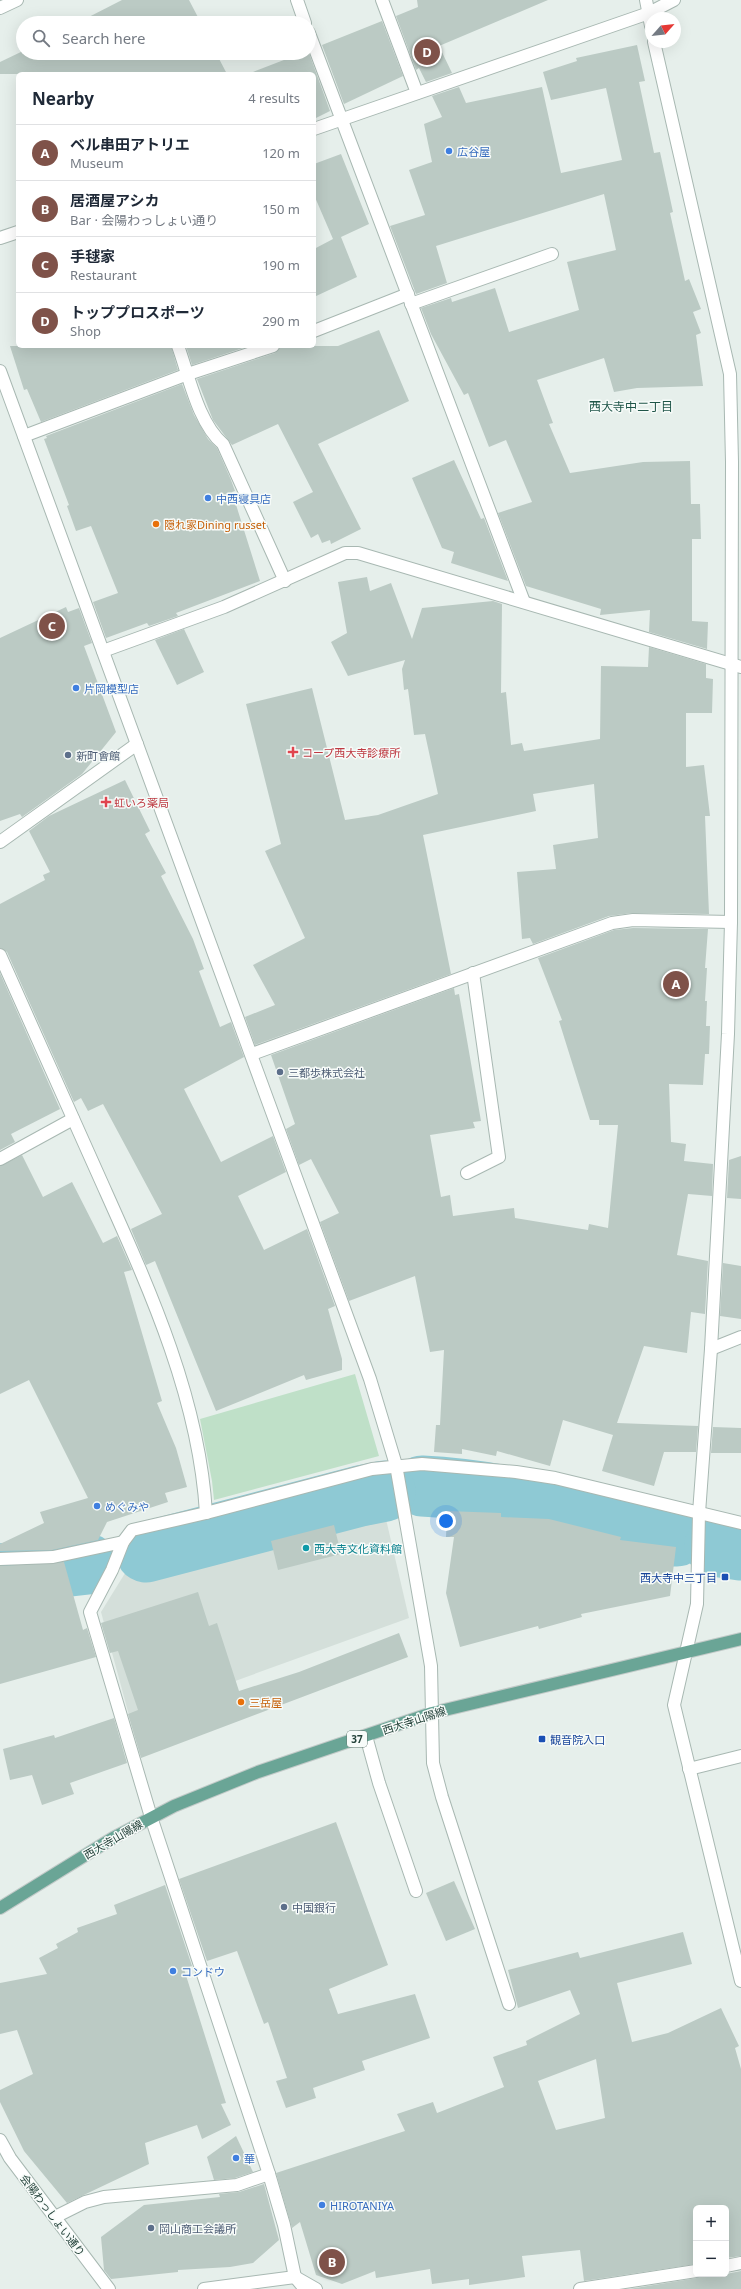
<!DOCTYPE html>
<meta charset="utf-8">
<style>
:root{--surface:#fff;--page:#f6f6f7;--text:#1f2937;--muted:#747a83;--line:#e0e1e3;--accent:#7f5249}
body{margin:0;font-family:"Noto Sans","Noto Sans JP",sans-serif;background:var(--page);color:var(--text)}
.controls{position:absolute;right:12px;bottom:12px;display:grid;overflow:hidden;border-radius:6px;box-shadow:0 4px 16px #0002}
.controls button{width:36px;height:36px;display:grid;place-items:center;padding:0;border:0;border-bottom:1px solid var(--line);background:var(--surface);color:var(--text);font:20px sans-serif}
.compass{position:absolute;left:645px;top:12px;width:36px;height:36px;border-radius:50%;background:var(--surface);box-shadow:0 4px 16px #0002;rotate:63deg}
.you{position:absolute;left:446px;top:1521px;width:14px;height:14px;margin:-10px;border:3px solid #fff;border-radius:50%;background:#1a73e8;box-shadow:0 0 0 6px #1a73e833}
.badge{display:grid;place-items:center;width:26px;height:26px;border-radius:50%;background:var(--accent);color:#fff;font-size:13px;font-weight:700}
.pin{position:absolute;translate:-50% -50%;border:2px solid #fff;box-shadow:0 1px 4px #0006}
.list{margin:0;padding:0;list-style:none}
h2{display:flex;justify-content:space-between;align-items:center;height:52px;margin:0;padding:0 16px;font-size:17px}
h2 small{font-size:13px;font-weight:400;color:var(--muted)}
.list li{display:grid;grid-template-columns:26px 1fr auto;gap:12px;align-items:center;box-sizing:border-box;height:56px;padding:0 16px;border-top:1px solid var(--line)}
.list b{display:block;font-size:15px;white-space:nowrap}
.list p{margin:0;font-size:13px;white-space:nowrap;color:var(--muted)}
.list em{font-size:13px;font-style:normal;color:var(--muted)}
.icon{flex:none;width:22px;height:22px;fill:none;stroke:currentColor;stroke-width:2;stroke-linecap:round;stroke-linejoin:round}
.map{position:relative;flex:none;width:741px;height:2289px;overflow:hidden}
.search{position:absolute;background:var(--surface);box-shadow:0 4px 16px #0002;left:16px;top:16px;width:300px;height:44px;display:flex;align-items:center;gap:10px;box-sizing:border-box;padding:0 14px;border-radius:22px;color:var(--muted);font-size:15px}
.panel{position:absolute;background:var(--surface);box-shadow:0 4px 16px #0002;left:16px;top:72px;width:300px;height:276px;border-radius:6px}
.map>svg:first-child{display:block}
</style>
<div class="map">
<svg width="741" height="2289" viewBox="0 0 741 2289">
<rect width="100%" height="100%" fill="#e6efeb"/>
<path fill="#d4dfda" d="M382,1502L409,1618L130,1719L101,1612L127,1570Z"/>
<path fill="#bfe0c8" d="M355,1374L379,1456L214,1500L212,1481L200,1419Z"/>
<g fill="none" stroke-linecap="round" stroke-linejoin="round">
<g stroke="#8ec9d4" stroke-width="61">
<path d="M422,1486C509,1490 593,1516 677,1536"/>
<path d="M715,1546L741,1550"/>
<path d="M146,1552L360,1496L385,1491"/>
<path d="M0,1574L88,1564"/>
</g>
</g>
<g fill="#bbcac4" fill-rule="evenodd">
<path d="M122,0H189L201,23H77Z"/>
<path d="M417,0H548L439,46L452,73L426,82L419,68L416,70L396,16L418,7Z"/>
<path d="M382,21L403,76L344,104L322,45Z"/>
<path d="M637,45L645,81L639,82L654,153L660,152L673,212L670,213L685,281L689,279L701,309L693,312L701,333L696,335L703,386L637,388L614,392L604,358L537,380L553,423L549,424L570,473L643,462L690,461L691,504H700L701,539H692V621L708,622L707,649L649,632L650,610L600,615L601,609L526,586L498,513L532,502L506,440L489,447L468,393L464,395L431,334L421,308L451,298L452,302L495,288L509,332L579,310L567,262L616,250L604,194L436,246L447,283L416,294L390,226L425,215L409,170L432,162L424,124L442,117L432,96L459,87L466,103L542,87L561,173L622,160L606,88L551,100L543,72L577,61L576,58Z"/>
<path d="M23,51V53H216L227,74H0V62Z"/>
<path d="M302,53H309L330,111L314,119V74L253,72Z"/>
<path d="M341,154L369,224L341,237L357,277L314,297V249L333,239L314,195V164Z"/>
<path d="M379,330L409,401L318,444L361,529L331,544L330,540L322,543L318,534L311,538L293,502L313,492L278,424L232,445L213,420L197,379L275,353L280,346H338Z"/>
<path d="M10,346H171L178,370L41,422L27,389L24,390Z"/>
<path d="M186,346H249L192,365Z"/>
<path d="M182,384L194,415L208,439L217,448L231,480L235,491L232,492L260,581L176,613L178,616L149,626L147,623L106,638L93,602L118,593L91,526L76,531L67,506L69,505L44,439L47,438L46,436Z"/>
<path d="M454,460L481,519L484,518L508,581L451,563L454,552L442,548L412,478Z"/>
<path d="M367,577L370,591L391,583L412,639L422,608L493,601L502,604L501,693L506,692L511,745L522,743L524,751L600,739L601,666L648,667L649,647L706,664V678L713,679L712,713H686V767L704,765L710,816H705L709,914L632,913L609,916L533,944L530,938L522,939L517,872L556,869L553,845L598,838L594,784L533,794L536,811L423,835L451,974L255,1045L245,1017L275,1005L253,965L305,938L265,851L281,844L246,704L312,688L345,820L378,815L438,794L425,734L414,735L408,689L404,690L402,669L405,660L348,676L331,642L347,633L338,582Z"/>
<path d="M66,607L68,612L79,608L92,643L84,646L116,732L82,774L22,817L20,814L0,821V638Z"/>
<path d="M184,629L204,672L177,685L155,640Z"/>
<path d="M125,780L150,831L145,834L166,873L161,876L193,939L204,969L199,971L220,1027L231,1022L244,1057L184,1089L221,1162L273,1136L286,1172L238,1196L264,1250L307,1229L335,1306L328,1309L342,1359V1370L306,1380L304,1375L216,1411L155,1261L146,1265L131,1229L162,1214L103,1104L88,1111L81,1098L74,1102L7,952L0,948V904L45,880L43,875L50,872L29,831L49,816Z"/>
<path d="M633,928L708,929L705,968H707L705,1001H707L706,1026H710L709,1054H705L703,1085L669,1084L671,1142L686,1144L684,1161L713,1164L712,1196L688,1194L677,1255L708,1261L705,1314L691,1312L687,1353L644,1346L617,1423L698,1426L696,1452H664L654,1486L602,1471L613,1435L563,1420L550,1466L497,1451L496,1456L462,1449V1454L434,1452L436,1425H440L444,1350L430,1352L415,1276L349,1301L320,1222L339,1213L311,1159L299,1165L286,1129L295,1124L271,1055L454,988L455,995L459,994L481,1121L473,1122L475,1128L430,1135L441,1197L450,1195L453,1216L514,1208L515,1218L588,1230L589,1224L608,1228L618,1125H599V1120H590L559,1021L562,1020L538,958L614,930Z"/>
<path d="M0,973L60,1109L11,1134L15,1142L0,1150Z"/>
<path d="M22,1155L43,1197L72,1182L103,1243L117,1236L132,1270L124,1272L162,1401L157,1403L176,1448L187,1487L165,1493L168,1502L107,1522L98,1540L52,1550L0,1551V1544L44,1523L40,1512L88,1498L29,1380L0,1394V1166Z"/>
<path d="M741,1156V1199L727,1198L729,1160Z"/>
<path d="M723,1263L741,1266V1319L720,1316Z"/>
<path d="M713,1427L741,1428V1453H711Z"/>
<path d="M447,1511L501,1513V1517L549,1519L621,1537L620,1540L676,1547L670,1596L581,1614L582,1617L539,1629L538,1626L460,1647L446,1593L454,1537H446Z"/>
<path d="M334,1525L341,1554L278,1570L271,1541Z"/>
<path d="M64,1562L83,1630L87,1628L96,1657L0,1684V1566Z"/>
<path d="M198,1592L209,1626L217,1623L239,1691L299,1672L399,1633L408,1657L141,1758L128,1714L138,1710L118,1651L110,1653L101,1623Z"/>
<path d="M114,1718L127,1763L70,1783L74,1794L42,1805L32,1775L10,1780L3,1749L54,1735L55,1738Z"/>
<path d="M336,1822L388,1965L329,1989L338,2014L415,1994L430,2038L362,2061L365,2070L313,2088L316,2098L286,2108L276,2081L287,2078L268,2022L264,2024L237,1951L207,1961L179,1879Z"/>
<path d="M454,1881L475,1929L446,1941L426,1893Z"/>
<path d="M165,1885L192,1966L184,1969L226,2103L221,2104L231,2125L202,2139L197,2125L145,2143L149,2164L67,2203L24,2151L0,2102V2090L33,2074L17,2030L0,2034V1983L47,1974L39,1958L58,1948L56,1944L78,1932L77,1928L117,1914L114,1905Z"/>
<path d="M683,1932L692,1964L617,1983L632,2042L668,2033L721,2008L739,2046L735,2048L741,2069V2256L726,2258V2208H696V2264L584,2281L580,2250L522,2256L525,2277L469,2285V2279L432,2284L430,2269L376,2278L375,2271L342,2284L316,2275L300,2222L292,2228L276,2173L405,2131L397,2114L433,2102L437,2113L504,2087L493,2057L527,2045L526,2041L580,2014L570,1990L518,2008L508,1970L578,1952L580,1958ZM596,2059L605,2118L556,2130L538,2081Z"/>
<path d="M236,2136L253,2172L235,2178L214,2180L207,2157Z"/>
<path d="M264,2184L279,2240L253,2263L230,2267L178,2270V2272L111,2279L104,2270L101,2237L144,2205L220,2197L219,2194L239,2192Z"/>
<path d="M741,2271V2289H629L697,2278L703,2274H726Z"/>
</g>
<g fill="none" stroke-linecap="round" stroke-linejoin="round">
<defs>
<g id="lane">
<path d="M103,651L224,607L345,553H358L741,667"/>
<path d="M467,1173L499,1157L473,973"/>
<path d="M366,1736L379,1783L416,1891"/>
</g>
<g id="street">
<path d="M297,0L305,23"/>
<path d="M382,0L417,93"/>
<path d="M646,0L651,26"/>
<path d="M0,8L17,0"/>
<path d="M309,33L524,602"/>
<path d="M654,42L730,374L732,462L731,922L728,1034L711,1349L699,1513L697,1604L674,1705L741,1981"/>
<path d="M314,129L649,13L674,0"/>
<path d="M0,238L18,232"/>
<path d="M411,304L552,254"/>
<path d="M314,331L408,294"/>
<path d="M178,346C189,376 198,423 223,444L285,581"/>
<path d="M0,371L370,1379L396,1465L431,1666L433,1763L442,1797L509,2004"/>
<path d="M24,436L188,374L273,346"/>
<path d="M0,842L137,744"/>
<path d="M0,955C34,1030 67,1106 101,1181C148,1286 199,1396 206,1513L132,1530L123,1542L112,1570L90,1612L151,1817L269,2174L284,2225L295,2277L305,2289"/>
<path d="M252,1054L612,923L633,920L731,922"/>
<path d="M0,1159L73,1119"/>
<path d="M711,1349L741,1337"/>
<path d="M206,1513L372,1469L422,1464L516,1472L555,1478L741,1523"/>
<path d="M0,1559L53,1557L123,1542"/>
<path d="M689,1769L741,1756"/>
<path d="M0,2140L10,2158L109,2289"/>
<path d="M55,2217L85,2202L104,2197L237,2185L269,2174"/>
<path d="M726,2266L741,2263"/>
<path d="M204,2289L295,2277L316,2289"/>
<path d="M580,2289L696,2271"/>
</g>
<path id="primary" d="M0,1908L113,1838L174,1806L258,1772L432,1713L741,1639"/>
</defs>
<use href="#lane" stroke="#a8b8b2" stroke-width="14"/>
<use href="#street" stroke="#a8b8b2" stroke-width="14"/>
<use href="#primary" stroke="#c2cac8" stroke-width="14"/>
<use href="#lane" stroke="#fff" stroke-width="12"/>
<use href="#street" stroke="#fff" stroke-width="12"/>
<use href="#primary" stroke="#6aa596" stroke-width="12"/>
</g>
<g fill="#3f7fe0" stroke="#f7fbf9" stroke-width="1.5">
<circle cx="449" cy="151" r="4"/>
<circle cx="208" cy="498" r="4"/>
<circle cx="76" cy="688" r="4"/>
<circle cx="97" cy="1506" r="4"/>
<circle cx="173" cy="1971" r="4"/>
<circle cx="236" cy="2158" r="4"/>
<circle cx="322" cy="2205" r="4"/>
</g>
<g fill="#e8710a" stroke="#f7fbf9" stroke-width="1.5">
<circle cx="156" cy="524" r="4"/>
<circle cx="241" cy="1702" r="4"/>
</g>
<g fill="#e0444e" stroke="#f7fbf9" stroke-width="1.5">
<path d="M291 746h4v4h4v4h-4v4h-4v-4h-4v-4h4z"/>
<path d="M104 796h4v4h4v4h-4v4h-4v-4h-4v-4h4z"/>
</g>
<g fill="#5c6f8a" stroke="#f7fbf9" stroke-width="1.5">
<circle cx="68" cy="755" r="4"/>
<circle cx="280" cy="1072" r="4"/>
<circle cx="284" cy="1907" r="4"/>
<circle cx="151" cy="2228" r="4"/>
</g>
<circle fill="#0f9aa8" stroke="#f7fbf9" stroke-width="1.5" cx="306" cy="1548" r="4"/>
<g fill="#1a4fb4" stroke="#f7fbf9" stroke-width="1.5">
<rect x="721" y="1573" width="8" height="8" rx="2"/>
<rect x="538" y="1735" width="8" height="8" rx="2"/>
</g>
<g text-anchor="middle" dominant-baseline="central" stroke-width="3" stroke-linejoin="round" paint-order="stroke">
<rect fill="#f7fbf9" stroke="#637a73" stroke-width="1" x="347" y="1731" width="20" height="16" rx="3"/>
<g font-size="10" font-weight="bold" fill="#24423a">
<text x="357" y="1739">37</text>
</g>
<g font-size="11" fill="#366cbe" stroke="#f7fbf9" text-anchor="start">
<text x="457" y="151">広谷屋</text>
<text x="216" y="498">中西寝具店</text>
<text x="84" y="688">片岡模型店</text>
<text x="105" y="1506">めぐみや</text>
<text x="181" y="1971">コンドウ</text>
<text x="244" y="2158">華</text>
<text x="330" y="2205">HIROTANIYA</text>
</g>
<g font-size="11" fill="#c56008" stroke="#f7fbf9" text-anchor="start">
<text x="164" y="524">隠れ家Dining russet</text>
<text x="249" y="1702">三岳屋</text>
</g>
<g font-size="11" fill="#be3a42" stroke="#f7fbf9" text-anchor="start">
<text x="302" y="752">コープ西大寺診療所</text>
<text x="114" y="802">虹いろ薬局</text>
</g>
<g font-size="11" fill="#4e5e75" stroke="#f7fbf9" text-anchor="start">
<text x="76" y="755">新町會館</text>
<text x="288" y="1072">三都歩株式会社</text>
<text x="292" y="1907">中国銀行</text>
<text x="159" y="2228">岡山商工会議所</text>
</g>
<g font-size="11" fill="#0d838f" stroke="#f7fbf9" text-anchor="start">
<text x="314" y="1548">西大寺文化資料館</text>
</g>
<g font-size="11" fill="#164399" stroke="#f7fbf9" text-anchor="end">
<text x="717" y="1577">西大寺中三丁目</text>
<text x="550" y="1739" text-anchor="start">観音院入口</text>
</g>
<g font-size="11" fill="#24423a" stroke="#f7fbf9">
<text transform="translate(414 1720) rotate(-18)">西大寺山陽線</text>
<text transform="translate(113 1839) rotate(-30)">西大寺山陽線</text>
<text transform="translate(53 2215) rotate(53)">会陽わっしょい通り</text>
</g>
<g font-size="12" fill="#1f5548" stroke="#f7fbf9">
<text x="631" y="406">西大寺中二丁目</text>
</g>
</g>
</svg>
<div class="controls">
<button>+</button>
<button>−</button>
</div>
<svg class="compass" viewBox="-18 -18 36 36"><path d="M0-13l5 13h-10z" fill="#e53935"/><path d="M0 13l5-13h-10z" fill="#747a83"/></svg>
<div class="you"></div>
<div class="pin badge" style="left:676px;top:984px">A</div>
<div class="pin badge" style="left:332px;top:2262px">B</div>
<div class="pin badge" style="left:52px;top:626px">C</div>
<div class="pin badge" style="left:427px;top:52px">D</div>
<div class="search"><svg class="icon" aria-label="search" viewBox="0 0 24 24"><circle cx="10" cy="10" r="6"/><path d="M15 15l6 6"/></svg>Search here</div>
<section class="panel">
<h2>Nearby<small>4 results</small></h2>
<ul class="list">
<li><span class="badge">A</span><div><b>ベル串田アトリエ</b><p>Museum</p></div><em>120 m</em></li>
<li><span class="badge">B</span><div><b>居酒屋アシカ</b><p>Bar · 会陽わっしょい通り</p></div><em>150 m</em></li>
<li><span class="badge">C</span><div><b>手毬家</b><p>Restaurant</p></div><em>190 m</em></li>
<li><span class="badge">D</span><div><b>トッププロスポーツ</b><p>Shop</p></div><em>290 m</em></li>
</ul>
</section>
</div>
